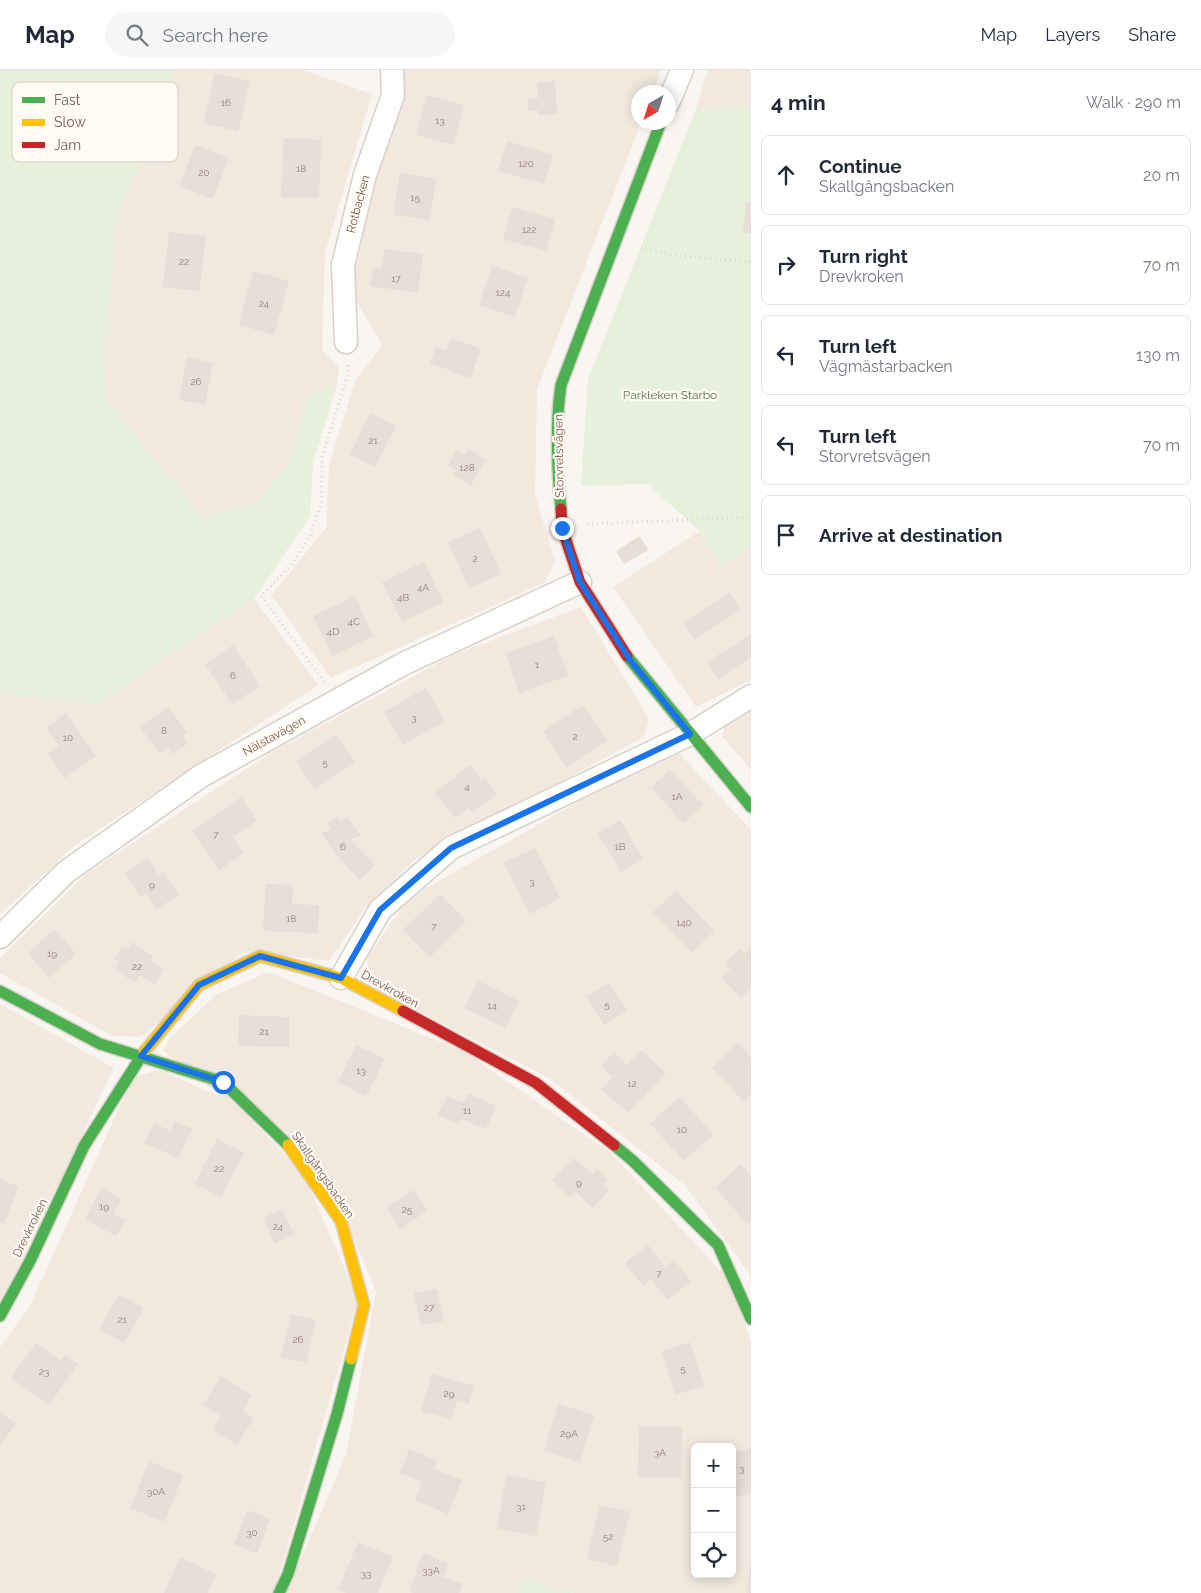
<!DOCTYPE html>
<meta charset="utf-8">
<style>
:root{--surface:#fff;--page:#f6f6f7;--text:#1f2937;--muted:#747a83;--line:#e0e1e3}
body{margin:0;font-family:Raleway,sans-serif;background:var(--page);color:var(--text)}
.controls{position:absolute;right:15px;bottom:15px;display:grid;overflow:hidden;border-radius:8px;box-shadow:0 2px 12px #0003}
.controls button{width:45px;height:45px;display:grid;place-items:center;padding:0;border:0;border-bottom:1px solid var(--line);background:var(--surface);color:var(--text);font:25px sans-serif}
.compass{position:absolute;left:631px;top:15px;width:45px;height:45px;border-radius:50%;background:var(--surface);box-shadow:0 2px 12px #0003;rotate:219deg}
.stop{position:absolute;width:15px;height:15px;margin:-11px;border:4px solid #1a73e8;border-radius:50%;background:#fff}
.stop.end{background:#1a73e8;border-color:#fff;box-shadow:0 1px 5px #0008}
.list{margin:0;padding:0;list-style:none}
h2{display:flex;justify-content:space-between;align-items:center;height:65px;margin:0;padding:0 20px;font-size:21px}
h2 small{font-size:16px;font-weight:400;color:var(--muted)}
.list li{display:grid;grid-template-columns:32px 1fr auto;gap:15px;align-items:center;box-sizing:border-box;height:80px;margin:0 10px 10px;padding:0 10px;border:1px solid var(--line);border-radius:8px}
.list b{display:block;font-size:19px;white-space:nowrap}
.list p{margin:0;font-size:16px;white-space:nowrap;color:var(--muted)}
.list em{font-size:16px;font-style:normal;color:var(--muted)}
.icon{flex:none;width:28px;height:28px;fill:none;stroke:currentColor;stroke-width:2;stroke-linecap:round;stroke-linejoin:round}
.map{position:relative;flex:none;width:751px;height:1523px;overflow:hidden}
header{display:flex;align-items:center;gap:30px;box-sizing:border-box;height:70px;padding:0 25px;background:var(--surface);border-bottom:1px solid var(--line)}
header strong{font-size:24px}
nav{display:flex;gap:28px;margin-inline-start:auto;font-size:18px}
.search{width:350px;height:45px;background:var(--page);display:flex;align-items:center;gap:12px;box-sizing:border-box;padding:0 18px;border-radius:28px;color:var(--muted);font-size:19px}
main{display:flex}
aside{flex:1;background:var(--surface)}
.map>svg:first-child{display:block}
</style>
<header>
<strong>Map</strong>
<div class="search"><svg class="icon" aria-label="search" viewBox="0 0 24 24"><circle cx="10" cy="10" r="6"/><path d="M15 15l6 6"/></svg>Search here</div>
<nav><a>Map</a><a>Layers</a><a>Share</a></nav>
</header>
<main>
<div class="map">
<svg width="751" height="1523" viewBox="0 0 751 1523">
<rect width="100%" height="100%" fill="#f9f5f0"/>
<g fill="#f2e8de" fill-rule="evenodd">
<path d="M176,0H303L372,24L325,183L322,280L339,297L337,315L308,325L287,398L252,436L203,447L104,326L116,153Z"/>
<path d="M401,0H661L653,22H638V52L641,53L537,319L535,425L555,491L544,513L331,608L271,525L326,458L329,395L355,311L382,275L352,223L365,138Z"/>
<path d="M708,0H751V36L696,39Z"/>
<path d="M700,461L721,496L751,478V610L696,637L613,517Z"/>
<path d="M254,529L318,615L74,776L0,845V623L99,634Z"/>
<path d="M581,537L649,649L644,667L416,789L366,837L329,891L245,881L141,967L112,966L0,903V888L87,803L272,682L455,584Z"/>
<path d="M751,640V700L722,666L726,653Z"/>
<path d="M662,684H680L751,760V1206L685,1115L547,1007L376,919L366,889L409,828Z"/>
<path d="M269,902L465,982L611,1083L730,1211L751,1273V1523H575L521,1509L515,1523H286L346,1385L376,1221L329,1110L163,981L170,968L217,924ZM695,1377H732V1504H695Z"/>
<path d="M0,934L114,998L0,1235Z"/>
<path d="M159,1000L235,1033L304,1105L358,1230L274,1523H0V1277L30,1236L133,1007Z"/>
</g>
<g fill="#e7f0db">
<path d="M0,0H176L116,153L104,326L203,447L252,436L287,398L308,325L337,315L313,393L310,446L254,529L99,634L0,623Z"/>
<path d="M751,36V478L721,497L700,461L647,414L581,416L588,309L696,39Z"/>
<path d="M521,1509L575,1523H515Z"/>
</g>
<g fill="#e6ded7">
<path d="M215,3L250,11L238,61L203,53Z"/>
<path d="M555,11L557,44L538,45V40L528,41V29L538,28L537,13Z"/>
<path d="M427,25L464,35L454,75L416,65Z"/>
<path d="M284,68L321,70L319,128L281,127Z"/>
<path d="M507,71L553,85L544,114L498,101Z"/>
<path d="M195,75L229,88L213,129L179,116Z"/>
<path d="M400,103L436,109L430,150L393,145Z"/>
<path d="M746,132H751V163H743Z"/>
<path d="M512,137L555,149L546,181L503,169Z"/>
<path d="M169,162L206,166L199,221L163,217Z"/>
<path d="M385,179L423,184L418,223L370,216L373,198L382,199Z"/>
<path d="M492,196L528,208L515,247L479,235Z"/>
<path d="M253,201L289,211L274,265L239,255Z"/>
<path d="M451,268L481,279L470,308L430,293L436,277L446,281Z"/>
<path d="M187,287L213,293L205,335L179,330Z"/>
<path d="M370,343L396,356L375,397L350,385Z"/>
<path d="M469,379L486,390L471,415L453,404L456,400L448,395L457,380L465,385Z"/>
<path d="M480,458L501,504L469,518L448,472Z"/>
<path d="M640,466L648,480L624,494L616,481Z"/>
<path d="M424,492L443,532L402,552L382,512Z"/>
<path d="M730,523L741,540L694,569L683,553Z"/>
<path d="M355,526L373,566L333,586L313,546Z"/>
<path d="M751,564V587L718,609L707,592Z"/>
<path d="M554,566L568,606L519,623L506,583Z"/>
<path d="M233,575L260,616L232,634L205,594Z"/>
<path d="M426,618L445,651L403,675L384,642Z"/>
<path d="M583,635L607,671L566,697L543,661Z"/>
<path d="M168,637L187,662L182,666L187,674L173,684L169,678L160,684L140,657Z"/>
<path d="M66,643L96,686L65,708L48,684L59,676L46,658Z"/>
<path d="M336,664L355,692L315,719L296,691Z"/>
<path d="M470,695L481,710L484,707L497,724L472,743L469,738L455,748L435,723Z"/>
<path d="M670,700L703,735L683,753L651,717Z"/>
<path d="M241,727L257,751L233,767L244,783L219,800L192,761Z"/>
<path d="M337,747L340,752L347,747L360,765L351,770L375,795L360,810L334,782L322,764L331,758L328,753Z"/>
<path d="M620,750L643,789L621,802L598,763Z"/>
<path d="M535,778L560,828L530,844L504,793Z"/>
<path d="M148,788L159,805L164,802L179,825L156,839L146,823L141,827L125,803Z"/>
<path d="M266,814L293,815L292,834L319,835L318,863L263,861Z"/>
<path d="M676,821L714,861L692,883L653,842Z"/>
<path d="M440,824L466,851L430,887L403,860Z"/>
<path d="M55,859L76,884L49,908L28,883Z"/>
<path d="M132,872L153,886L150,891L164,900L154,915L140,905L135,913L114,899L119,892L114,889L122,876L128,879Z"/>
<path d="M740,878L745,884L751,878V918L741,928L721,908L731,898L725,893Z"/>
<path d="M478,911L519,931L505,958L464,938Z"/>
<path d="M609,913L627,941L604,955L586,927Z"/>
<path d="M239,945L289,947V977L238,976Z"/>
<path d="M738,973L751,987V1025L744,1032L712,997Z"/>
<path d="M356,975L385,989L366,1026L338,1012Z"/>
<path d="M641,980L666,1003L628,1043L601,1019L613,1007L601,996L614,982L627,995Z"/>
<path d="M468,1023L496,1036L486,1059L461,1049L459,1054L438,1045L447,1026L464,1033Z"/>
<path d="M680,1027L713,1065L683,1091L650,1053Z"/>
<path d="M175,1051L192,1059L178,1088L144,1073L154,1053L170,1061Z"/>
<path d="M217,1069L244,1083L221,1127L195,1114Z"/>
<path d="M574,1088L592,1104L597,1099L607,1109L603,1114L609,1120L593,1138L575,1121L570,1127L552,1111Z"/>
<path d="M741,1094L751,1105V1151L748,1154L715,1118Z"/>
<path d="M0,1109L19,1117L4,1153L0,1152Z"/>
<path d="M101,1118L121,1129L113,1144L125,1150L116,1166L85,1150Z"/>
<path d="M414,1120L427,1141L400,1159L386,1137Z"/>
<path d="M282,1139L294,1164L275,1174L263,1148Z"/>
<path d="M648,1175L665,1197L674,1190L691,1211L668,1230L651,1209L643,1216L625,1193Z"/>
<path d="M437,1219L444,1251L421,1255L414,1223Z"/>
<path d="M119,1224L144,1238L124,1273L99,1259Z"/>
<path d="M291,1244L316,1250L306,1293L281,1287Z"/>
<path d="M690,1272L704,1316L675,1325L662,1281Z"/>
<path d="M36,1273L61,1291L65,1285L78,1294L49,1335L11,1308Z"/>
<path d="M432,1304L474,1316L469,1334L457,1330L451,1349L421,1341Z"/>
<path d="M221,1306L252,1325L242,1341L254,1348L237,1375L213,1360L221,1346L203,1335Z"/>
<path d="M558,1334L594,1345L580,1392L544,1381Z"/>
<path d="M0,1342L16,1354L0,1376Z"/>
<path d="M639,1356L682,1357L681,1408L638,1407Z"/>
<path d="M751,1378V1423L736,1427L732,1413V1383Z"/>
<path d="M409,1379L438,1391L434,1399L462,1410L448,1444L415,1430L422,1412L400,1403Z"/>
<path d="M149,1391L183,1405L164,1452L130,1438Z"/>
<path d="M506,1405L546,1412L536,1466L497,1459Z"/>
<path d="M600,1435L630,1442L617,1496L587,1489Z"/>
<path d="M247,1440L270,1449L257,1484L234,1474Z"/>
<path d="M358,1472L393,1487L378,1523H346L338,1520Z"/>
<path d="M423,1483L448,1493L443,1507L462,1514L459,1523H413L409,1521Z"/>
<path d="M180,1487L216,1504L208,1523H164Z"/>
<path d="M750,1495H751V1523H747Z"/>
</g>
<g fill="none" stroke-linecap="round" stroke-linejoin="round">
<defs>
<g id="street">
<path d="M668,33L682,0"/>
<path d="M346,272L343,195L365,105L393,25L392,0"/>
<path d="M0,867L66,802L201,706L403,594L580,512"/>
<path d="M341,908L380,840L451,778L690,664L751,626"/>
</g>
<g id="fast">
<path d="M561,439C557,398 555,355 561,315L661,52"/>
<path d="M627,586L751,737"/>
<path d="M0,921L100,974L223,1012L288,1075"/>
<path d="M614,1075L633,1091L718,1175L751,1249"/>
<path d="M0,1246L30,1191L84,1076L144,982"/>
<path d="M279,1523L288,1504L337,1344L351,1289"/>
</g>
<g id="slow">
<path d="M144,982L199,915L260,886L341,908L403,941"/>
<path d="M288,1075L341,1151L364,1235L351,1289"/>
</g>
<g id="jam">
<path d="M561,439L562,458L580,512L627,586"/>
<path d="M403,941L536,1013L614,1075"/>
</g>
</defs>
<use href="#street" stroke="#d7d1cb" stroke-width="25"/>
<use href="#fast" stroke="#d9d2cb" stroke-width="14"/>
<use href="#slow" stroke="#d9d2cb" stroke-width="14"/>
<use href="#jam" stroke="#d9d2cb" stroke-width="14"/>
<g stroke="#dcd5d0" stroke-width="3" stroke-dasharray="1 4" stroke-linecap="butt">
<path d="M641,177L672,185L751,192"/>
<path d="M587,454L751,447"/>
<path d="M324,612L261,526L293,493L310,465L321,435L322,387L348,304V294"/>
</g>
<use href="#street" stroke="#fefefd" stroke-width="22"/>
<use href="#fast" stroke="#4caf50" stroke-width="11"/>
<use href="#slow" stroke="#ffc107" stroke-width="11"/>
<use href="#jam" stroke="#c62828" stroke-width="11"/>
</g>
<g fill="none" stroke-linecap="round" stroke-linejoin="round">
<path stroke="#1a73e8" stroke-width="6" d="M223,1012L141,986L199,915L260,886L341,908L380,840L451,778L690,664L630,590L580,512L562,458"/>
</g>
<g text-anchor="middle" dominant-baseline="central" stroke-width="4.5" stroke-linejoin="round" paint-order="stroke">
<g font-size="10" fill="#977e72">
<text x="226" y="32">16</text>
<text x="440" y="50">13</text>
<text x="526" y="93">120</text>
<text x="301" y="98">18</text>
<text x="204" y="102">20</text>
<text x="415" y="127">15</text>
<text x="529" y="159">122</text>
<text x="184" y="191">22</text>
<text x="396" y="208">17</text>
<text x="503" y="222">124</text>
<text x="264" y="233">24</text>
<text x="196" y="311">26</text>
<text x="373" y="370">21</text>
<text x="467" y="397">128</text>
<text x="475" y="488">2</text>
<text x="423" y="517">4A</text>
<text x="403" y="527">4B</text>
<text x="354" y="551">4C</text>
<text x="333" y="561">4D</text>
<text x="537" y="594">1</text>
<text x="233" y="605">6</text>
<text x="414" y="647">3</text>
<text x="164" y="660">8</text>
<text x="575" y="666">2</text>
<text x="68" y="667">10</text>
<text x="325" y="692">5</text>
<text x="467" y="716">4</text>
<text x="677" y="726">1A</text>
<text x="216" y="764">7</text>
<text x="343" y="776">6</text>
<text x="620" y="776">1B</text>
<text x="532" y="811">3</text>
<text x="152" y="814">9</text>
<text x="291" y="848">18</text>
<text x="684" y="852">140</text>
<text x="434" y="856">7</text>
<text x="52" y="883">19</text>
<text x="137" y="896">22</text>
<text x="607" y="934">5</text>
<text x="492" y="935">14</text>
<text x="264" y="961">21</text>
<text x="361" y="1000">13</text>
<text x="632" y="1013">12</text>
<text x="467" y="1040">11</text>
<text x="682" y="1059">10</text>
<text x="219" y="1098">22</text>
<text x="579" y="1112">9</text>
<text x="104" y="1136">19</text>
<text x="407" y="1139">25</text>
<text x="278" y="1156">24</text>
<text x="659" y="1203">7</text>
<text x="429" y="1237">27</text>
<text x="122" y="1249">21</text>
<text x="298" y="1269">26</text>
<text x="683" y="1298">5</text>
<text x="44" y="1301">23</text>
<text x="449" y="1323">29</text>
<text x="569" y="1363">29A</text>
<text x="660" y="1382">3A</text>
<text x="742" y="1398">3</text>
<text x="156" y="1421">30A</text>
<text x="521" y="1436">31</text>
<text x="252" y="1462">30</text>
<text x="608" y="1466">52</text>
<text x="431" y="1500">33A</text>
<text x="366" y="1503">33</text>
</g>
<g font-size="12" fill="#7a5c4d" stroke="#fffaf3">
<text transform="translate(358 134) rotate(-75)">Rotbacken</text>
<text transform="translate(559 386) rotate(-91)">Storvretsvägen</text>
<text transform="translate(274 666) rotate(-29)">Nälstavägen</text>
<text transform="translate(390 919) rotate(29)">Drevkroken</text>
<text transform="translate(323 1105) rotate(56)">Skallgångsbacken</text>
<text transform="translate(30 1158) rotate(-64)">Drevkroken</text>
</g>
<g font-size="12" fill="#537a41" stroke="#fffaf3">
<text x="670" y="325">Parkleken Starbo</text>
</g>
</g>
<rect x="12" y="12" width="166" height="80" rx="8" fill="#fffaf3" stroke="#d7cbc1" stroke-width="1"/>
<rect x="22" y="27" width="23" height="6" fill="#4caf50"/>
<rect x="22" y="49" width="23" height="7" fill="#ffc107"/>
<rect x="22" y="72" width="23" height="6" fill="#c62828"/>
<g font-size="14" fill="#7a5c4d">
<text x="54" y="35">Fast</text>
<text x="54" y="57">Slow</text>
<text x="54" y="80">Jam</text>
</g>
</svg>
<div class="controls">
<button>+</button>
<button>−</button>
<button><svg class="icon" aria-label="locate" viewBox="0 0 24 24"><circle cx="12" cy="12" r="6"/><path d="M12 2v4M12 18v4M2 12h4M18 12h4"/></svg></button>
</div>
<svg class="compass" viewBox="-18 -18 36 36"><path d="M0-13l5 13h-10z" fill="#e53935"/><path d="M0 13l5-13h-10z" fill="#747a83"/></svg>
<div class="stop" style="left:223px;top:1012px"></div>
<div class="stop end" style="left:562px;top:458px"></div>
</div>
<aside>
<h2>4 min<small>Walk · 290 m</small></h2>
<ul class="list">
<li><svg class="icon" aria-label="ahead" viewBox="0 0 24 24"><path d="M12 20V5M6 11l6-6 6 6"/></svg><div><b>Continue</b><p>Skallgångsbacken</p></div><em>20 m</em></li>
<li><svg class="icon" aria-label="right" viewBox="0 0 24 24"><path d="M7 20v-9h11M14 6l5 5-5 5"/></svg><div><b>Turn right</b><p>Drevkroken</p></div><em>70 m</em></li>
<li><svg class="icon" aria-label="left" viewBox="0 0 24 24"><path d="M17 20v-9H6M10 6l-5 5 5 5"/></svg><div><b>Turn left</b><p>Vägmästarbacken</p></div><em>130 m</em></li>
<li><svg class="icon" aria-label="left" viewBox="0 0 24 24"><path d="M17 20v-9H6M10 6l-5 5 5 5"/></svg><div><b>Turn left</b><p>Storvretsvägen</p></div><em>70 m</em></li>
<li><svg class="icon" aria-label="arrive" viewBox="0 0 24 24"><path d="M6 21V4h12l-3 4 3 4H6"/></svg><div><b>Arrive at destination</b></div></li>
</ul>
</aside>
</main>
